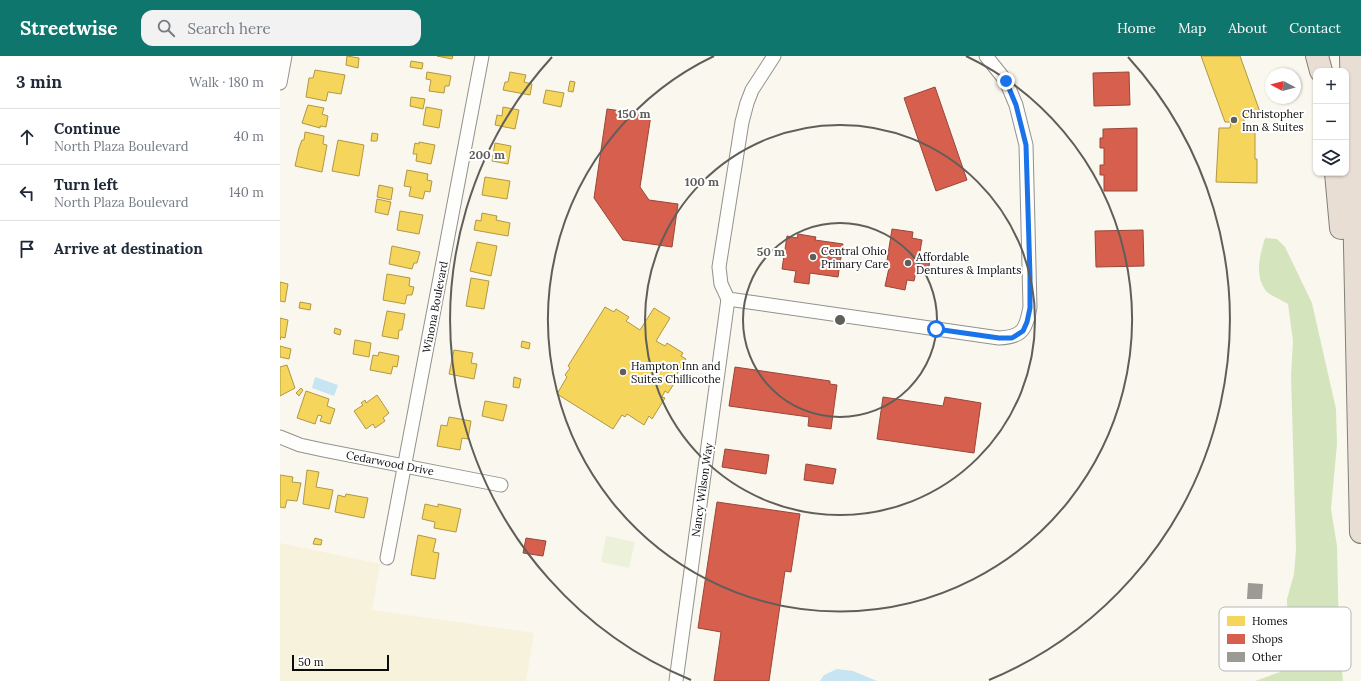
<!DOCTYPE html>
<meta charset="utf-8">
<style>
:root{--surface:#fff;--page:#f2f2f3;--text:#1f2937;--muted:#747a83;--line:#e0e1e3;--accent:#0f766e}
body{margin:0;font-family:Lora,serif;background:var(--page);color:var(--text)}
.controls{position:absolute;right:12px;top:12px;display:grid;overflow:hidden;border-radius:8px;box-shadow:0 1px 3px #0004}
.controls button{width:36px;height:36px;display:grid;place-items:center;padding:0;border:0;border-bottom:1px solid var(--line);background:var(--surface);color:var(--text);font:20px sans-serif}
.compass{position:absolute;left:985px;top:12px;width:36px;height:36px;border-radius:50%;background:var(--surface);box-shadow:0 1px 3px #0004;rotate:277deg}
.scale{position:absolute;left:12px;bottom:10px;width:97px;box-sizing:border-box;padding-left:4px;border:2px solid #0b0b0b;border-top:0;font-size:11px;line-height:14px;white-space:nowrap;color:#0b0b0b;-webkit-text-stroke:3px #fff;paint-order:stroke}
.stop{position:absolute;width:12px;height:12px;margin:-9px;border:3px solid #1a73e8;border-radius:50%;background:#fff}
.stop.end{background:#1a73e8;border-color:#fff;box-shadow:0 1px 4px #0008}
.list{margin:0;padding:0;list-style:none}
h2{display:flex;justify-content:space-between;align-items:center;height:52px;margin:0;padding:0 16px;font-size:17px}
h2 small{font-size:13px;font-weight:400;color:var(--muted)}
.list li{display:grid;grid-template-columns:26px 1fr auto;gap:12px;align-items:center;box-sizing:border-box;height:56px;padding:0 16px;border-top:1px solid var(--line)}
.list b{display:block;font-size:15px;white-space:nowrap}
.list p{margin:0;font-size:13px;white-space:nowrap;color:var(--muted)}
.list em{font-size:13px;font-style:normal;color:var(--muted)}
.icon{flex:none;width:22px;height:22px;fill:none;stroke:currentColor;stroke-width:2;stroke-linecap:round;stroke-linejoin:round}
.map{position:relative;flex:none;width:1081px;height:625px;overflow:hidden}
header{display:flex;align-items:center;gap:24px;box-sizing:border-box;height:56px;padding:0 20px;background:var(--accent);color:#fff}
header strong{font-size:19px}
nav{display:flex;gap:22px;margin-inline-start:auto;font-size:14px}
.search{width:280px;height:36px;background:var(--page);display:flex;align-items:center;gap:10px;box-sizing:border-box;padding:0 14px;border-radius:12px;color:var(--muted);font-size:15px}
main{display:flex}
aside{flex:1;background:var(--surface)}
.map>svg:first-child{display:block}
</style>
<header>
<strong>Streetwise</strong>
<div class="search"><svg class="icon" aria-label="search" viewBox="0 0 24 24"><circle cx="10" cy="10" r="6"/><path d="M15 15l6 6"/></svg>Search here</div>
<nav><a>Home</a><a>Map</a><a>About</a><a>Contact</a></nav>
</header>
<main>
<aside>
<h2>3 min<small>Walk · 180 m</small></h2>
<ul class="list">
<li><svg class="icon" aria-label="ahead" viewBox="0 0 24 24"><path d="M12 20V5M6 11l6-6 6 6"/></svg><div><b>Continue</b><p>North Plaza Boulevard</p></div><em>40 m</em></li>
<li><svg class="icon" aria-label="left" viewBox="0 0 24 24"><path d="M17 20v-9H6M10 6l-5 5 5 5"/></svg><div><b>Turn left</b><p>North Plaza Boulevard</p></div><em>140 m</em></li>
<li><svg class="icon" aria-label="arrive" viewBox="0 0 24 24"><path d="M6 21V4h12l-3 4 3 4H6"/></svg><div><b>Arrive at destination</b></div></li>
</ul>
</aside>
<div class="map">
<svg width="1081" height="625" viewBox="0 0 1081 625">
<rect width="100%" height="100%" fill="#faf7ee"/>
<path fill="#f6f2db" d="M0,487L100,508L92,554L254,577L246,625H0Z"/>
<path fill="#d4e5be" d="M985,182L997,183L1005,191L1032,247L1056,353L1057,388L1051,453L1057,490L1059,580L1063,625H975L1000,616L1008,594L1007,543L1014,518L1016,493L1011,319L1013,285L1008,248C1002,244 991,240 986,235C974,219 980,199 985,182Z"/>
<path fill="#ecf2d9" d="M326,480L355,486L349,512L321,506Z"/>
<g fill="#c7e4f2">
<path d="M35,321L58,329L54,340L32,332Z"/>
<path d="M557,613L573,615L597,625H540L544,619Z"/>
</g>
<g fill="#f6d55c" stroke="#b09844">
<path d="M67,0L79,2L78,12L66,9Z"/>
<path d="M157,0H173L172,3Z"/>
<path d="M921,0H960L980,56L964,62V72H975V103H977V127L936,126L939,72H950L951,66H945Z"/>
<path d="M131,5L143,7L142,13L130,11Z"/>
<path d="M35,14L65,19L61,38L48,36L46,45L26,41L29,22H33Z"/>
<path d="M147,16L171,20L169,30H165L164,37L149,35L151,24L146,23Z"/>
<path d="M230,16L246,19L244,26L252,28L250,39L223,34L225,26H228Z"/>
<path d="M290,25L295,26L293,36L288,35Z"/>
<path d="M266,34L284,37L281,51L263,47Z"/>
<path d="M131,41L145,43L143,53L130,50Z"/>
<path d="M28,49L44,52L42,58L48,60L46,71L40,70V72L22,67Z"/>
<path d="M146,51L162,54L159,72L143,69Z"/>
<path d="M223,51L239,54L235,73L215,69L217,59L222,60Z"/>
<path d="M25,76L44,80L43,88L47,89L42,116L15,110L19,92L22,84H24Z"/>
<path d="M92,77L98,78L97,85H91Z"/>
<path d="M58,84L84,89L79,120L52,115Z"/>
<path d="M139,86L155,89L151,108L136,105L137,98H133L135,87L139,88Z"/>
<path d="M215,87L231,90L228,108L212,105Z"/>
<path d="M127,114L148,118L147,124L152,125L150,136L145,135L143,143L129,140L131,131L124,130Z"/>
<path d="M205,121L230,125L227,143L202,139Z"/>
<path d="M99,129L113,132L111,144L97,141Z"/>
<path d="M97,143L111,146L108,159L95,156Z"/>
<path d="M120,155L143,159L139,178L117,174Z"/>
<path d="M202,157L217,160L216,164L230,167L228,180L194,174L196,164L201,165Z"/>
<path d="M197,186L217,190L211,220L190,215Z"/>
<path d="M112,190L140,196L137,207H134L132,213L109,208Z"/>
<path d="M107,218L130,222L129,230L134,231L132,239H127L125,248L103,244Z"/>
<path d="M191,222L209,225L204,253L186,250Z"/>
<path d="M0,226L8,228L5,246L0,245Z"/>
<path d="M20,246L31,248L30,254L19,252Z"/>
<path d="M325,251L334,256L336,253L349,261L346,265L360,274L374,252L390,262L376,285L385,290L387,287L403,297L401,300L406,303L395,321L397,323L388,337L385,335L382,341L385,342L372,363L369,360L364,369L347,358L345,361L342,359L333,373L277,338L287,321L285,319L290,312L288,310Z"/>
<path d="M107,255L125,258L122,274H119L118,283L102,280Z"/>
<path d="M0,262L8,264L5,282L1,281L0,284Z"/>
<path d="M55,272L61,274L60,279L54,277Z"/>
<path d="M75,284L91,287L89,301L73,298Z"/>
<path d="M242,285L250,287L249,293L241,291Z"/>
<path d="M0,290L11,293L9,303L0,301Z"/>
<path d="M174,294L193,297L191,307L197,308L194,323L169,318Z"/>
<path d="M99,296L119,300L117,311L113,310L111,318L90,314L93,299L98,300Z"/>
<path d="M7,309L15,332L0,340V311Z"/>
<path d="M234,321L241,323L239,332L233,331Z"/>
<path d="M21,332L23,334L19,340L16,337Z"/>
<path d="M26,335L49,343L47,350L55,353L50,368L40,365L42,360L38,359L35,368L17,362Z"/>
<path d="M97,339L109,357L103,362L105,365L95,372L93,368L86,373L74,355L83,349L81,347L85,344L86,347Z"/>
<path d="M205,345L227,349L223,365L202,360Z"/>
<path d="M169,361L191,365L188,383L182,382L180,394L157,390L161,369L167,370Z"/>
<path d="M27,414L39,416L36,431L53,434L49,453L23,448Z"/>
<path d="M0,419L13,421L12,426L21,427L17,445L7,444L5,452L0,451Z"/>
<path d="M66,438L88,442L84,462L55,456L58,439L65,441Z"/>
<path d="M145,448L158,451V448L181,453L176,476L154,472L155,466L142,463Z"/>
<path d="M138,479L156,483L153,496L159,497L155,523L131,519Z"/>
<path d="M35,482L42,484L41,489L33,488Z"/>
</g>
<g fill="#d6604d" stroke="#994639">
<path d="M849,16L850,49L814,50L813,17Z"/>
<path d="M655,31L687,124L656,135L624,42Z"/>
<path d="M327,53L371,59L360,131L369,144L398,148L392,191L343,184L314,142Z"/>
<path d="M857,72V135H824V119H820V109H824V92H820V82H823V73Z"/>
<path d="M612,173L633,176L632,182L642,184L639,201L650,203L648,218L636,216L634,225L627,224L625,234L605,230L609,212L606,211Z"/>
<path d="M863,174L864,210L816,211L815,175Z"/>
<path d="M518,178L536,181L535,184L563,188L558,221L530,217L529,228L514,226L516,215L502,213L507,180L517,182Z"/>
<path d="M455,311L550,325V328L557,329L551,373L528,370L529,361L449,350Z"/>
<path d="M603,341L663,350L665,341L701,347L694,397L597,383Z"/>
<path d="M445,393L489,399L486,418L442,411Z"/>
<path d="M526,408L556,413L553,428L524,424Z"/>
<path d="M437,446L520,458L511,516L505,515L489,625H434L441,576L418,572Z"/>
<path d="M246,482L266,485L263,500L243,497Z"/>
</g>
<path fill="#9c9a95" d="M968,527L983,528L982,543H967Z"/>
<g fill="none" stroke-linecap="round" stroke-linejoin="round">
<defs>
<g id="street">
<path d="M494,0L472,34L467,47L462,66L439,211L441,228L448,243L719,282C743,281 746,273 750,251L746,89L736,49L726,25L706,0"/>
<path d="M0,27L5,0"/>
<path d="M0,381L20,389L43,394L221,429"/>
<path d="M107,502L202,0"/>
<path d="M396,625L448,243"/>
</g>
<g id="highway">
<path d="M1037,0L1041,15"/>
<path d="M1071,0L1081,476"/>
<path d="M1056,117L1061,172"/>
</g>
</defs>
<use href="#street" stroke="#93918d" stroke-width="15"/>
<use href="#highway" stroke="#807f7a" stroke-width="24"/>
<use href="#street" stroke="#fefefc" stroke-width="13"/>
<use href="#highway" stroke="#e8ded4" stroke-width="22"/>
</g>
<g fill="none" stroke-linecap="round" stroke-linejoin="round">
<path stroke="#1a73e8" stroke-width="5" d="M656,273L719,282H732L743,275L747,266L750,252V220L746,89L736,49L726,25"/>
</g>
<g fill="none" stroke="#5f5e5a" stroke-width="2">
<circle cx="560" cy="264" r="97"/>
<circle cx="560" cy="264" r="195"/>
<path d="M686 0A292 292 0 1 1 434 0"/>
<path d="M411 624A390 390 0 0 1 272 1M848 1A390 390 0 0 1 709 624"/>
</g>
<g fill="#5f5e5a" stroke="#fff" stroke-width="1.5">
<circle cx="954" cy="64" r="4"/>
<circle cx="533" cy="201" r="4"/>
<circle cx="628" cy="207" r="4"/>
<circle cx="343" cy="316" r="4"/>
</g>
<g text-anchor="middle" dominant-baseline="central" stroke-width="4" stroke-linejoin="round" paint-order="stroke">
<g font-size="11" fill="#0b0b0b" stroke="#fff" text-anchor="start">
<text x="962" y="58">Christopher<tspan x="962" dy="13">Inn &amp; Suites</tspan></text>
<text x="541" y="195">Central Ohio<tspan x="541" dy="13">Primary Care</tspan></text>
<text x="636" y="201">Affordable<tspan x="636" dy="13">Dentures &amp; Implants</tspan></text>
<text x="351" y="310">Hampton Inn and<tspan x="351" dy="13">Suites Chillicothe</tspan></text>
</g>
<g font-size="11" fill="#0b0b0b" stroke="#fff">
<text transform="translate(155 251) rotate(-79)">Winona Boulevard</text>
<text transform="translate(110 407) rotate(11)">Cedarwood Drive</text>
<text transform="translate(422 434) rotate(-82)">Nancy Wilson Way</text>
</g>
</g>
<rect x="939" y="551" width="132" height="64" rx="6" fill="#fff" stroke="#b6b6b6" stroke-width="1"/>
<rect x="947" y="560" width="18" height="10" fill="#f6d55c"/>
<rect x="947" y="578" width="18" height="10" fill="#d6604d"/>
<rect x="947" y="596" width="18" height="10" fill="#9c9a95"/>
<g font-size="11" fill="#0b0b0b">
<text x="972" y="569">Homes</text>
<text x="972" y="587">Shops</text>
<text x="972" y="605">Other</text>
</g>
<circle cx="560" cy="264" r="6" fill="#5f5e5a" stroke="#fff" stroke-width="2"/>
<g font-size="12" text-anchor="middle" font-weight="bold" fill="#5f5e5a" stroke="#fff" stroke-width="4" stroke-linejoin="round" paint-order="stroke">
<text x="354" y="62">150 m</text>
<text x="207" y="103">200 m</text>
<text x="422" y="130">100 m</text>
<text x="491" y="200">50 m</text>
</g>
</svg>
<div class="controls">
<button>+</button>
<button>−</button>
<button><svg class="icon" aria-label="layers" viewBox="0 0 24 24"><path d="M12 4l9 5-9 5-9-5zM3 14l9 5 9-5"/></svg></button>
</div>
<svg class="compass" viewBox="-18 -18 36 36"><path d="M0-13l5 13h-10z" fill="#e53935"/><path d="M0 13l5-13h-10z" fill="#747a83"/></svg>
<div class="scale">50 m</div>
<div class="stop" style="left:656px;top:273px"></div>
<div class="stop end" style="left:726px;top:25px"></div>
</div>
</main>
